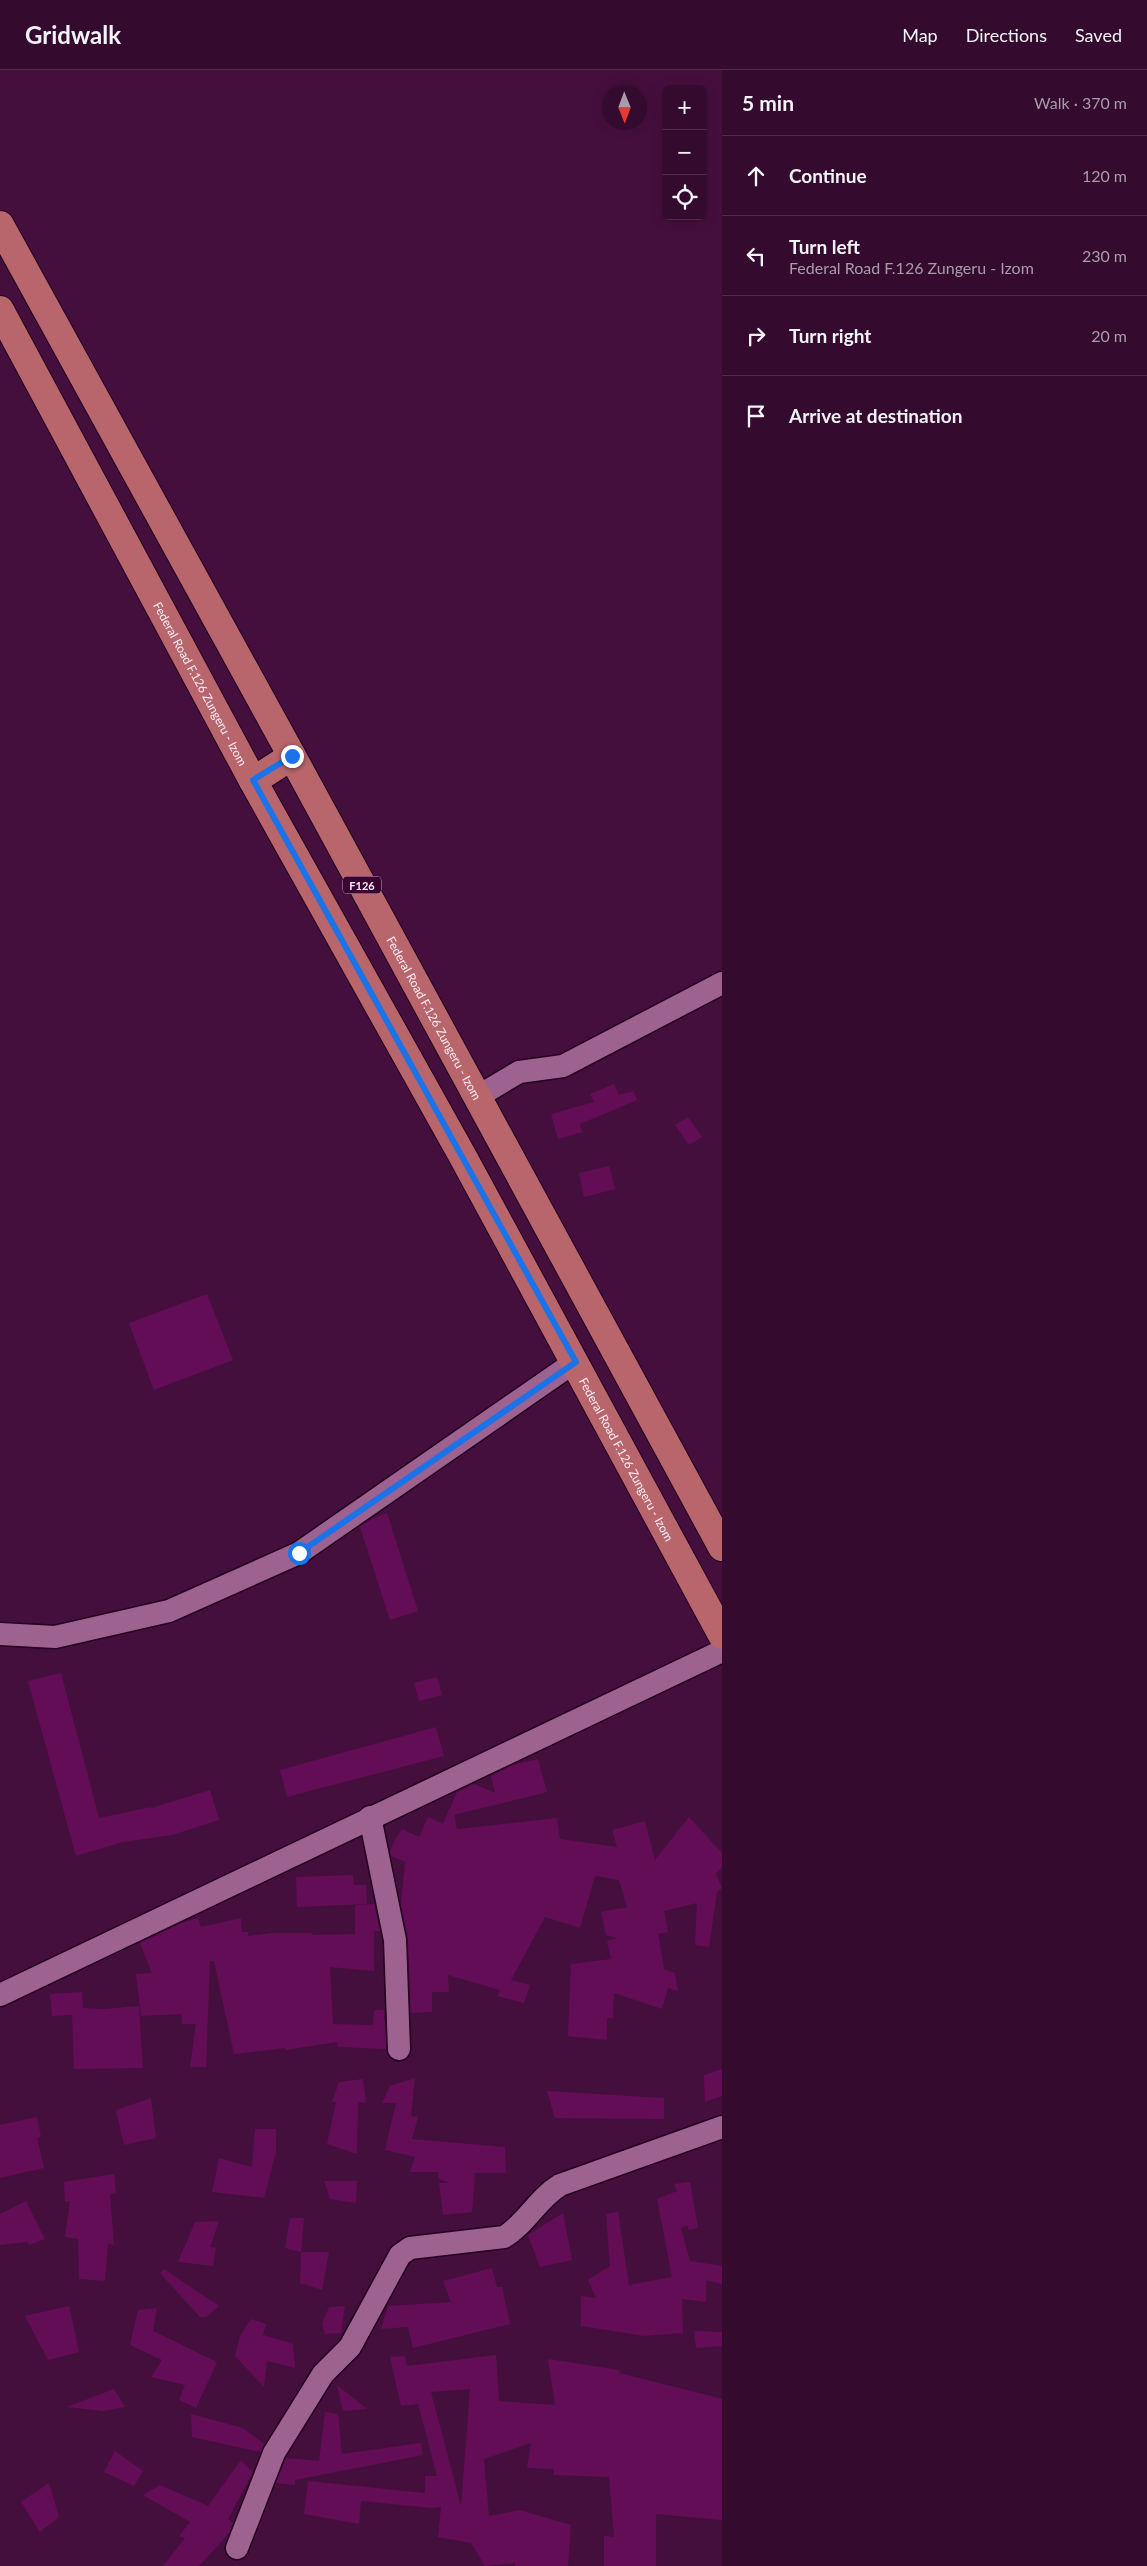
<!DOCTYPE html>
<meta charset="utf-8">
<style>
:root{--surface:#340b2e;--page:#3c1436;--text:#f1f3f6;--muted:#a99baa;--line:#4e2b4a}
body{margin:0;font-family:Lato,sans-serif;background:var(--page);color:var(--text)}
.controls{position:absolute;right:15px;top:15px;display:grid;overflow:hidden;border-radius:8px;box-shadow:0 2px 12px #0003}
.controls button{width:45px;height:45px;display:grid;place-items:center;padding:0;border:0;border-bottom:1px solid var(--line);background:var(--surface);color:var(--text);font:25px sans-serif}
.compass{position:absolute;left:602px;top:15px;width:45px;height:45px;border-radius:50%;background:var(--surface);box-shadow:0 2px 12px #0003;rotate:179deg}
.stop{position:absolute;width:15px;height:15px;margin:-11px;border:4px solid #1a73e8;border-radius:50%;background:#fff}
.stop.end{background:#1a73e8;border-color:#fff;box-shadow:0 1px 5px #0008}
.list{margin:0;padding:0;list-style:none}
h2{display:flex;justify-content:space-between;align-items:center;height:65px;margin:0;padding:0 20px;font-size:21px}
h2 small{font-size:16px;font-weight:400;color:var(--muted)}
.list li{display:grid;grid-template-columns:32px 1fr auto;gap:15px;align-items:center;box-sizing:border-box;height:80px;padding:0 20px;border-top:1px solid var(--line)}
.list b{display:block;font-size:19px;white-space:nowrap}
.list p{margin:0;font-size:16px;white-space:nowrap;color:var(--muted)}
.list em{font-size:16px;font-style:normal;color:var(--muted)}
.icon{flex:none;width:28px;height:28px;fill:none;stroke:currentColor;stroke-width:2;stroke-linecap:round;stroke-linejoin:round}
.map{position:relative;flex:none;width:722px;height:2496px;overflow:hidden}
header{display:flex;align-items:center;gap:30px;box-sizing:border-box;height:70px;padding:0 25px;background:var(--surface);border-bottom:1px solid var(--line)}
header strong{font-size:24px}
nav{display:flex;gap:28px;margin-inline-start:auto;font-size:18px}
main{display:flex}
aside{flex:1;background:var(--surface)}
.map>svg:first-child{display:block}
</style>
<header>
<strong>Gridwalk</strong>
<nav><a>Map</a><a>Directions</a><a>Saved</a></nav>
</header>
<main>
<div class="map">
<svg width="722" height="2496" viewBox="0 0 722 2496">
<rect width="100%" height="100%" fill="#450f3d"/>
<g fill="#630d57" fill-rule="evenodd">
<path d="M614,1014L619,1025L634,1021L637,1030L580,1054L582,1062L558,1069L551,1044L594,1032L590,1024Z"/>
<path d="M688,1047L702,1067L689,1075L675,1055Z"/>
<path d="M609,1096L615,1119L584,1127L579,1103Z"/>
<path d="M207,1224L233,1290L154,1320L129,1253Z"/>
<path d="M387,1443L418,1541L390,1550L360,1457L372,1449Z"/>
<path d="M61,1603L99,1748L151,1737V1738L210,1720L219,1750L172,1765L123,1772L76,1786L28,1611Z"/>
<path d="M437,1607L442,1625L419,1631L414,1613Z"/>
<path d="M436,1657L444,1686L287,1727L280,1700Z"/>
<path d="M538,1689L547,1722L454,1745L457,1759L557,1748L560,1769L617,1777L612,1760L645,1751L655,1790L689,1747L722,1783V1797L716,1804L722,1818L717,1822L709,1877L695,1875L697,1833L664,1841L668,1862L658,1864L664,1899L675,1903L678,1921L668,1918L662,1939L614,1923L613,1948H607V1970L568,1966L571,1894L611,1889L607,1871L616,1868L606,1865L601,1842L627,1837L619,1810L595,1806L580,1858L545,1847L511,1910L530,1915L524,1933L498,1926L500,1920L448,1905L449,1922H432V1942L411,1943L408,1869L401,1834L405,1792L391,1786L390,1781L395,1770L402,1759L419,1767L428,1747L443,1754L457,1722L474,1714L495,1723L491,1706L513,1695Z"/>
<path d="M353,1805L354,1815H366L367,1834L297,1837L296,1807Z"/>
<path d="M374,1834L380,1861H374V1901L330,1897L333,1954L373,1955L374,1940H384L386,1979L338,1977L337,1972L285,1980V1978L234,1984L214,1891H210L206,1997H190L196,1954H182V1944L141,1946L136,1904L152,1903L140,1873L182,1853L198,1848L201,1857L241,1848L242,1862H248V1866L273,1863H312V1865L355,1864V1835Z"/>
<path d="M82,1922L83,1938L103,1939L139,1936L143,1998L74,1999L72,1945L52,1946L50,1924Z"/>
<path d="M722,1999V2026L705,2032L704,2005Z"/>
<path d="M415,2008L411,2046L418,2047L412,2069L505,2077L506,2103H475L472,2142L443,2145L439,2113H450L439,2109L438,2102H410L415,2087L385,2080L396,2033H382L390,2016Z"/>
<path d="M363,2009L366,2033L358,2032L357,2084L327,2074L336,2032H332L339,2012Z"/>
<path d="M547,2021L664,2028V2049L555,2048Z"/>
<path d="M151,2028L156,2068L124,2075L116,2040Z"/>
<path d="M37,2047L41,2067L37,2068L44,2098L0,2108V2055Z"/>
<path d="M255,2059H276V2082L264,2128L212,2122L219,2088L252,2097Z"/>
<path d="M114,2104L116,2123L110,2124L114,2175L108,2174L105,2211L79,2209L78,2169L65,2167L70,2131L65,2132L64,2112Z"/>
<path d="M324,2111H357L356,2133L330,2129Z"/>
<path d="M690,2112L698,2158L689,2160L687,2155L681,2158L690,2191L722,2196V2214L706,2210V2232L682,2229L683,2263L644,2266L581,2256V2226L596,2228L588,2210L610,2196L606,2144L618,2142L629,2215L672,2207L657,2129L677,2121L674,2114Z"/>
<path d="M26,2131L45,2169L29,2175L27,2172L0,2175V2144Z"/>
<path d="M563,2143L572,2190L540,2197L528,2165Z"/>
<path d="M290,2148H304L301,2182L285,2178Z"/>
<path d="M219,2151L210,2177L216,2178L213,2196L178,2192L195,2152Z"/>
<path d="M301,2182H329L322,2220L300,2213Z"/>
<path d="M492,2198L497,2217H502L510,2254L413,2278L408,2257L381,2259L388,2236L451,2232L443,2211Z"/>
<path d="M164,2199L219,2236L206,2247H200L160,2203Z"/>
<path d="M69,2236L79,2282L48,2290L25,2246Z"/>
<path d="M345,2236L341,2263L325,2264L322,2254L329,2237Z"/>
<path d="M157,2238L153,2261L217,2292L196,2338L179,2330L185,2315L151,2307L162,2290L130,2275L138,2240Z"/>
<path d="M251,2249L266,2254L263,2265L293,2274L295,2298L267,2291L264,2317L235,2286L240,2266Z"/>
<path d="M694,2261L722,2262V2276L696,2278Z"/>
<path d="M496,2285L499,2331L555,2335L548,2289L620,2300L619,2303L722,2329V2450L656,2444V2496H604V2466L614,2467L609,2407L554,2405V2399L527,2398L531,2373L484,2389L489,2446L520,2440L571,2455L568,2496H515V2493L485,2496L471,2473L438,2467L441,2437L432,2438L361,2431L359,2454L304,2444L308,2411L425,2423V2406H437L418,2334L401,2336L390,2287L405,2286L407,2296ZM470,2319L461,2436L431,2322Z"/>
<path d="M337,2315L367,2339L343,2341Z"/>
<path d="M114,2319L125,2337L103,2341L67,2337Z"/>
<path d="M325,2342L338,2344L342,2384L421,2373L423,2385L295,2410V2415L276,2413L286,2388L319,2391Z"/>
<path d="M191,2344L243,2358L264,2374L260,2382L192,2367Z"/>
<path d="M115,2381L143,2401L134,2416L104,2402Z"/>
<path d="M241,2390L253,2402L228,2449L233,2453L229,2463L199,2496H163L185,2468L179,2466L190,2452L143,2425L160,2415L208,2436Z"/>
<path d="M49,2413L59,2447L40,2462L21,2432Z"/>
</g>
<g fill="none" stroke-linecap="round" stroke-linejoin="round">
<defs>
<g id="minor">
<path d="M477,1027L519,1002L563,996L722,913"/>
<path d="M0,1564L55,1567L169,1541L299,1483L576,1291"/>
<path d="M370,1747L395,1870L399,1979"/>
<path d="M0,1925L722,1581"/>
<path d="M237,2478L274,2383L323,2304L350,2277L400,2185L410,2178L504,2167C526,2154 537,2129 560,2115L722,2057"/>
</g>
<g id="primary">
<path id="s1" d="M0,155L292,686L722,1477"/>
<path id="s2" d="M0,240L253,711L462,1085L722,1565"/>
<path d="M253,711L292,686"/>
</g>
</defs>
<use href="#minor" stroke="#250020" stroke-width="25"/>
<use href="#primary" stroke="#250020" stroke-width="30"/>
<use href="#minor" stroke="#9e6291" stroke-width="22"/>
<use href="#primary" stroke="#b8666b" stroke-width="28"/>
</g>
<g fill="none" stroke-linecap="round" stroke-linejoin="round">
<path stroke="#1a73e8" stroke-width="6" d="M292,686L253,710L576,1292L299,1483"/>
</g>
<g text-anchor="middle" dominant-baseline="central" stroke-width="4.5" stroke-linejoin="round" paint-order="stroke">
<rect fill="#3a0332" stroke="#c2a8bd" stroke-width="1" x="343" y="806.5" width="38" height="17" rx="4"/>
<g font-size="11" font-weight="bold" fill="#fceef8">
<text x="362" y="815">F126</text>
</g>
<g font-size="12" fill="#fceef8" stroke="#3a0332">
<text stroke="none"><textPath href="#s2" startOffset="424">Federal Road F.126 Zungeru - Izom</textPath></text>
<text stroke="none"><textPath href="#s1" startOffset="904">Federal Road F.126 Zungeru - Izom</textPath></text>
<text stroke="none"><textPath href="#s2" startOffset="1309">Federal Road F.126 Zungeru - Izom</textPath></text>
</g>
</g>
</svg>
<div class="controls">
<button>+</button>
<button>−</button>
<button><svg class="icon" aria-label="locate" viewBox="0 0 24 24"><circle cx="12" cy="12" r="6"/><path d="M12 2v4M12 18v4M2 12h4M18 12h4"/></svg></button>
</div>
<svg class="compass" viewBox="-18 -18 36 36"><path d="M0-13l5 13h-10z" fill="#e53935"/><path d="M0 13l5-13h-10z" fill="#a99baa"/></svg>
<div class="stop" style="left:299px;top:1483px"></div>
<div class="stop end" style="left:292px;top:686px"></div>
</div>
<aside>
<h2>5 min<small>Walk · 370 m</small></h2>
<ul class="list">
<li><svg class="icon" aria-label="ahead" viewBox="0 0 24 24"><path d="M12 20V5M6 11l6-6 6 6"/></svg><div><b>Continue</b></div><em>120 m</em></li>
<li><svg class="icon" aria-label="left" viewBox="0 0 24 24"><path d="M17 20v-9H6M10 6l-5 5 5 5"/></svg><div><b>Turn left</b><p>Federal Road F.126 Zungeru - Izom</p></div><em>230 m</em></li>
<li><svg class="icon" aria-label="right" viewBox="0 0 24 24"><path d="M7 20v-9h11M14 6l5 5-5 5"/></svg><div><b>Turn right</b></div><em>20 m</em></li>
<li><svg class="icon" aria-label="arrive" viewBox="0 0 24 24"><path d="M6 21V4h12l-3 4 3 4H6"/></svg><div><b>Arrive at destination</b></div></li>
</ul>
</aside>
</main>
